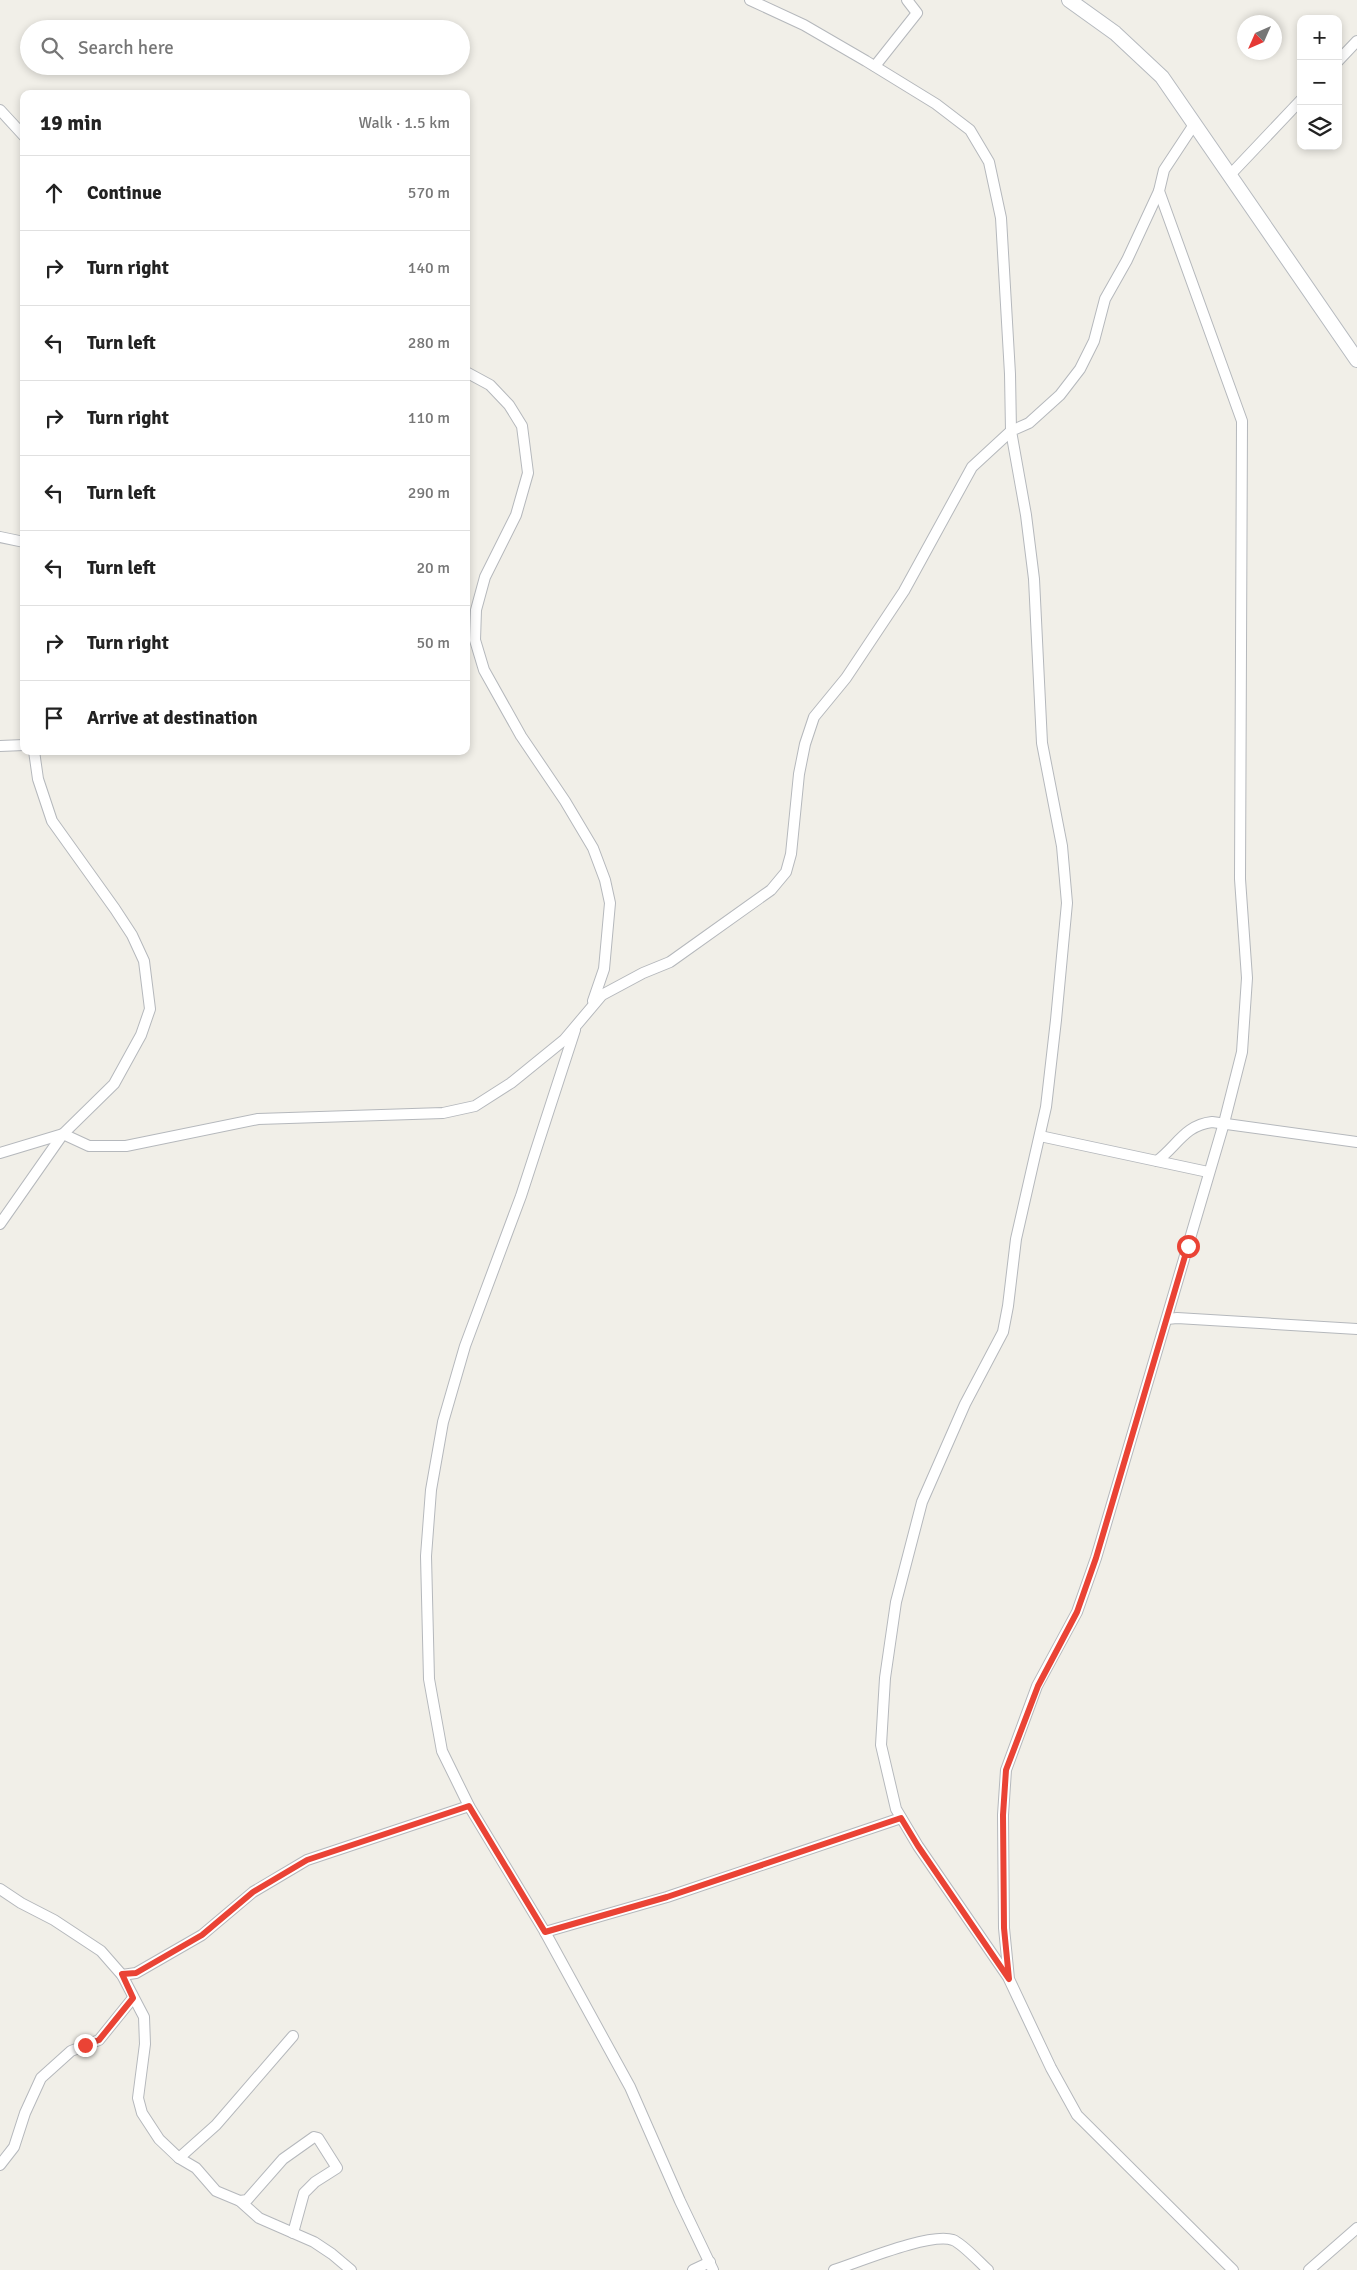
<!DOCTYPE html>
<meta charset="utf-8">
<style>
:root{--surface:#fff;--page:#f6f6f6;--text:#222;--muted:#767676;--line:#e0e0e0}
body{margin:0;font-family:Signika,sans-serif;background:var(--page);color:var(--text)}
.controls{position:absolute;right:15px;top:15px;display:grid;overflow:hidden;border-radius:10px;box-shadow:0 2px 8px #0003}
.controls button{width:45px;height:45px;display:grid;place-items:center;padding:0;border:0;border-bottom:1px solid var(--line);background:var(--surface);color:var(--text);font:25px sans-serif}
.compass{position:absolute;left:1237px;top:15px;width:45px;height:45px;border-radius:50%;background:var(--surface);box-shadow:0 2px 8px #0003;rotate:225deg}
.stop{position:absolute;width:15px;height:15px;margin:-11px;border:4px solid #ea4335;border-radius:50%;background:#fff}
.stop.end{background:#ea4335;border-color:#fff;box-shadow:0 1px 5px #0008}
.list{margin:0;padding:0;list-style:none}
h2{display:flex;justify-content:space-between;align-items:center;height:65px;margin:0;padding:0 20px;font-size:21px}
h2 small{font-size:16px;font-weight:400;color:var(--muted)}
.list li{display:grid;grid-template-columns:32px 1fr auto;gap:15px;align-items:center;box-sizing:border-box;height:75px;padding:0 20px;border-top:1px solid var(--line)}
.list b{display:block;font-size:19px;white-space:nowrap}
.list em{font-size:16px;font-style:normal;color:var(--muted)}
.icon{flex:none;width:28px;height:28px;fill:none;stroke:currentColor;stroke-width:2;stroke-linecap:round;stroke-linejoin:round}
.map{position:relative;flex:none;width:1357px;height:2270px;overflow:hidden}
.search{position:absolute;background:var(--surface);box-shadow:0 2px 8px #0003;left:20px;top:20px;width:450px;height:55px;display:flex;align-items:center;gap:12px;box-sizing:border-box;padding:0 18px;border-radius:28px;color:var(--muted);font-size:19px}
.panel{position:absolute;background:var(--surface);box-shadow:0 2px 8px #0003;left:20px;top:90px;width:450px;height:665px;border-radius:10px}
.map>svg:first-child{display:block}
</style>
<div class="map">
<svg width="1357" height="2270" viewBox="0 0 1357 2270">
<rect width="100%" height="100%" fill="#f1efe8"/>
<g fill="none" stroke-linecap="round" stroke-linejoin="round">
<defs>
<g id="street">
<path d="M1338,61L1357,41"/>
<path d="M875,66L917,13L907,0"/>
<path d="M0,110L24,136"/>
<path d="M1195,123L1164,170L1159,191L1242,421L1240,879L1247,978L1242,1052L1224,1123L1096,1558L1077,1612L1037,1686L1006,1770L1003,1815L1004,1928L1009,1979L1051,2068L1077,2115L1233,2270"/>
<path d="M1230,175L1301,100"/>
<path d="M466,372L490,385L509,405L522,426L528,473L516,515L485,577L476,610L475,640L484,670L521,736L565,801L593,848L605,880L610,903L604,969L593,1001"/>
<path d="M0,537L24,542"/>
<path d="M0,746L24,745"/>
<path d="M575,1030L521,1196L465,1346L443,1422L431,1490L426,1556L429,1679L442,1751L469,1806L545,1932L630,2087L680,2201L713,2270"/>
<path d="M1040,1136L1208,1172"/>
<path d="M0,1153L63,1134L89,1146H126L258,1119L443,1113L475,1106L511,1083L564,1040L602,995L643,973L670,962L771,890L786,872L791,854L799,774L805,744L814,717L846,678L904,591L972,467L1011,431L1010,374L1001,218L989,162L970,130L936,104L866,61L804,25L750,0"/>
<path d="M1157,1161C1177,1146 1185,1125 1212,1122L1357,1142"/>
<path d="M0,1224L63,1134L114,1084L141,1035L150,1009L144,961L132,935L115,909L52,821L38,779L34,751"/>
<path d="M1167,1319L1177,1318L1357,1329"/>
<path d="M0,1889L21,1903L54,1920L101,1951L122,1975L144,2017L145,2044L138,2098L142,2113L159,2139L179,2158L196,2168L216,2191L240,2201L259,2218L314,2242L332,2254L351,2270"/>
<path d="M545,1932L667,1897L901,1818"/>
<path d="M122,1975L136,1973L202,1935L253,1892L307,1860L469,1806"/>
<path d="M1008,1977L918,1846L896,1809L881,1745L885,1678L896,1602L922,1502L965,1404L1003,1332L1008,1306L1016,1239L1046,1107L1056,1020L1067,903L1062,846L1042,743L1034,579L1026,515L1011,431L1029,423L1060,395L1080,369L1094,341L1105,299L1127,260L1159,191"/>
<path d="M179,2158L216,2125L293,2036"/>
<path d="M0,2165L14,2147L25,2113L41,2078L71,2051L99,2040L133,1998"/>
<path d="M240,2201L247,2200L283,2159L314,2137L318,2138L337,2168L315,2182L304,2193L293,2233"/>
<path d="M693,2270L710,2262"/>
<path d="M834,2270C859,2262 930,2232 953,2240C963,2244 979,2262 988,2270"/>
<path d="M1309,2270L1357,2228"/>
</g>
<path id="secondary" d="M1069,0L1115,33L1162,77L1357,360"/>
</defs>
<use href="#street" stroke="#b5b8bc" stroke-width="12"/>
<use href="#secondary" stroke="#b6babf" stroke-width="16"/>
<use href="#street" stroke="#fff" stroke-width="10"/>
<use href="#secondary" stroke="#fff" stroke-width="14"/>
</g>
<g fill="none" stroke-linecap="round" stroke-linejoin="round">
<path stroke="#ea4335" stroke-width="6" d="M85,2045L99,2040L133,1998L122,1974L136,1973L202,1935L253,1892L307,1860L469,1806L545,1932L667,1897L901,1818L918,1846L1009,1979L1004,1928L1003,1815L1006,1770L1038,1686L1077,1612L1096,1558L1188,1246"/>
</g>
</svg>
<div class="controls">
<button>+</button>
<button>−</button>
<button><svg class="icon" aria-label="layers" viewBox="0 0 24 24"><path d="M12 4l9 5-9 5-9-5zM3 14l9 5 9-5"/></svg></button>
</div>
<svg class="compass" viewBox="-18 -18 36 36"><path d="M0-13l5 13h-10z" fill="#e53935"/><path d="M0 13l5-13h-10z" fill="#767676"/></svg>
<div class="stop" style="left:1188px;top:1246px"></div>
<div class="stop end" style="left:85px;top:2045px"></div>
<div class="search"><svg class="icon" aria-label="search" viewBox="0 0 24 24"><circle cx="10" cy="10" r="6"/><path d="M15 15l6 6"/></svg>Search here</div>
<section class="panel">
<h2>19 min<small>Walk · 1.5 km</small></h2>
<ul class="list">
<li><svg class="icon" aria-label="ahead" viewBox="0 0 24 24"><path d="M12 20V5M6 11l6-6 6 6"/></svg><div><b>Continue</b></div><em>570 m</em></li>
<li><svg class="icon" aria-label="right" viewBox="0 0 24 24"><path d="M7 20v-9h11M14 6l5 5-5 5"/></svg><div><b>Turn right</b></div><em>140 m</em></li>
<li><svg class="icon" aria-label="left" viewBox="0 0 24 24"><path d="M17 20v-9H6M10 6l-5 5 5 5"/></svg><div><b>Turn left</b></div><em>280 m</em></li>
<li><svg class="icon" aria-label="right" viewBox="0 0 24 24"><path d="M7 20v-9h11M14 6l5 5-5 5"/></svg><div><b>Turn right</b></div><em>110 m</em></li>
<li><svg class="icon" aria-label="left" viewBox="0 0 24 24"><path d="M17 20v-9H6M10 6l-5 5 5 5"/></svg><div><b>Turn left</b></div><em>290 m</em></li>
<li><svg class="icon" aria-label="left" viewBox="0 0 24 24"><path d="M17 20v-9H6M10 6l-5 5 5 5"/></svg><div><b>Turn left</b></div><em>20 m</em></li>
<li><svg class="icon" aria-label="right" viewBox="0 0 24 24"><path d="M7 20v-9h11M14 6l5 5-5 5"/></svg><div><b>Turn right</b></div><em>50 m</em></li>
<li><svg class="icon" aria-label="arrive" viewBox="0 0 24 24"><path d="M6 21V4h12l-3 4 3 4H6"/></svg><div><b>Arrive at destination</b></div></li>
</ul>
</section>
</div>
